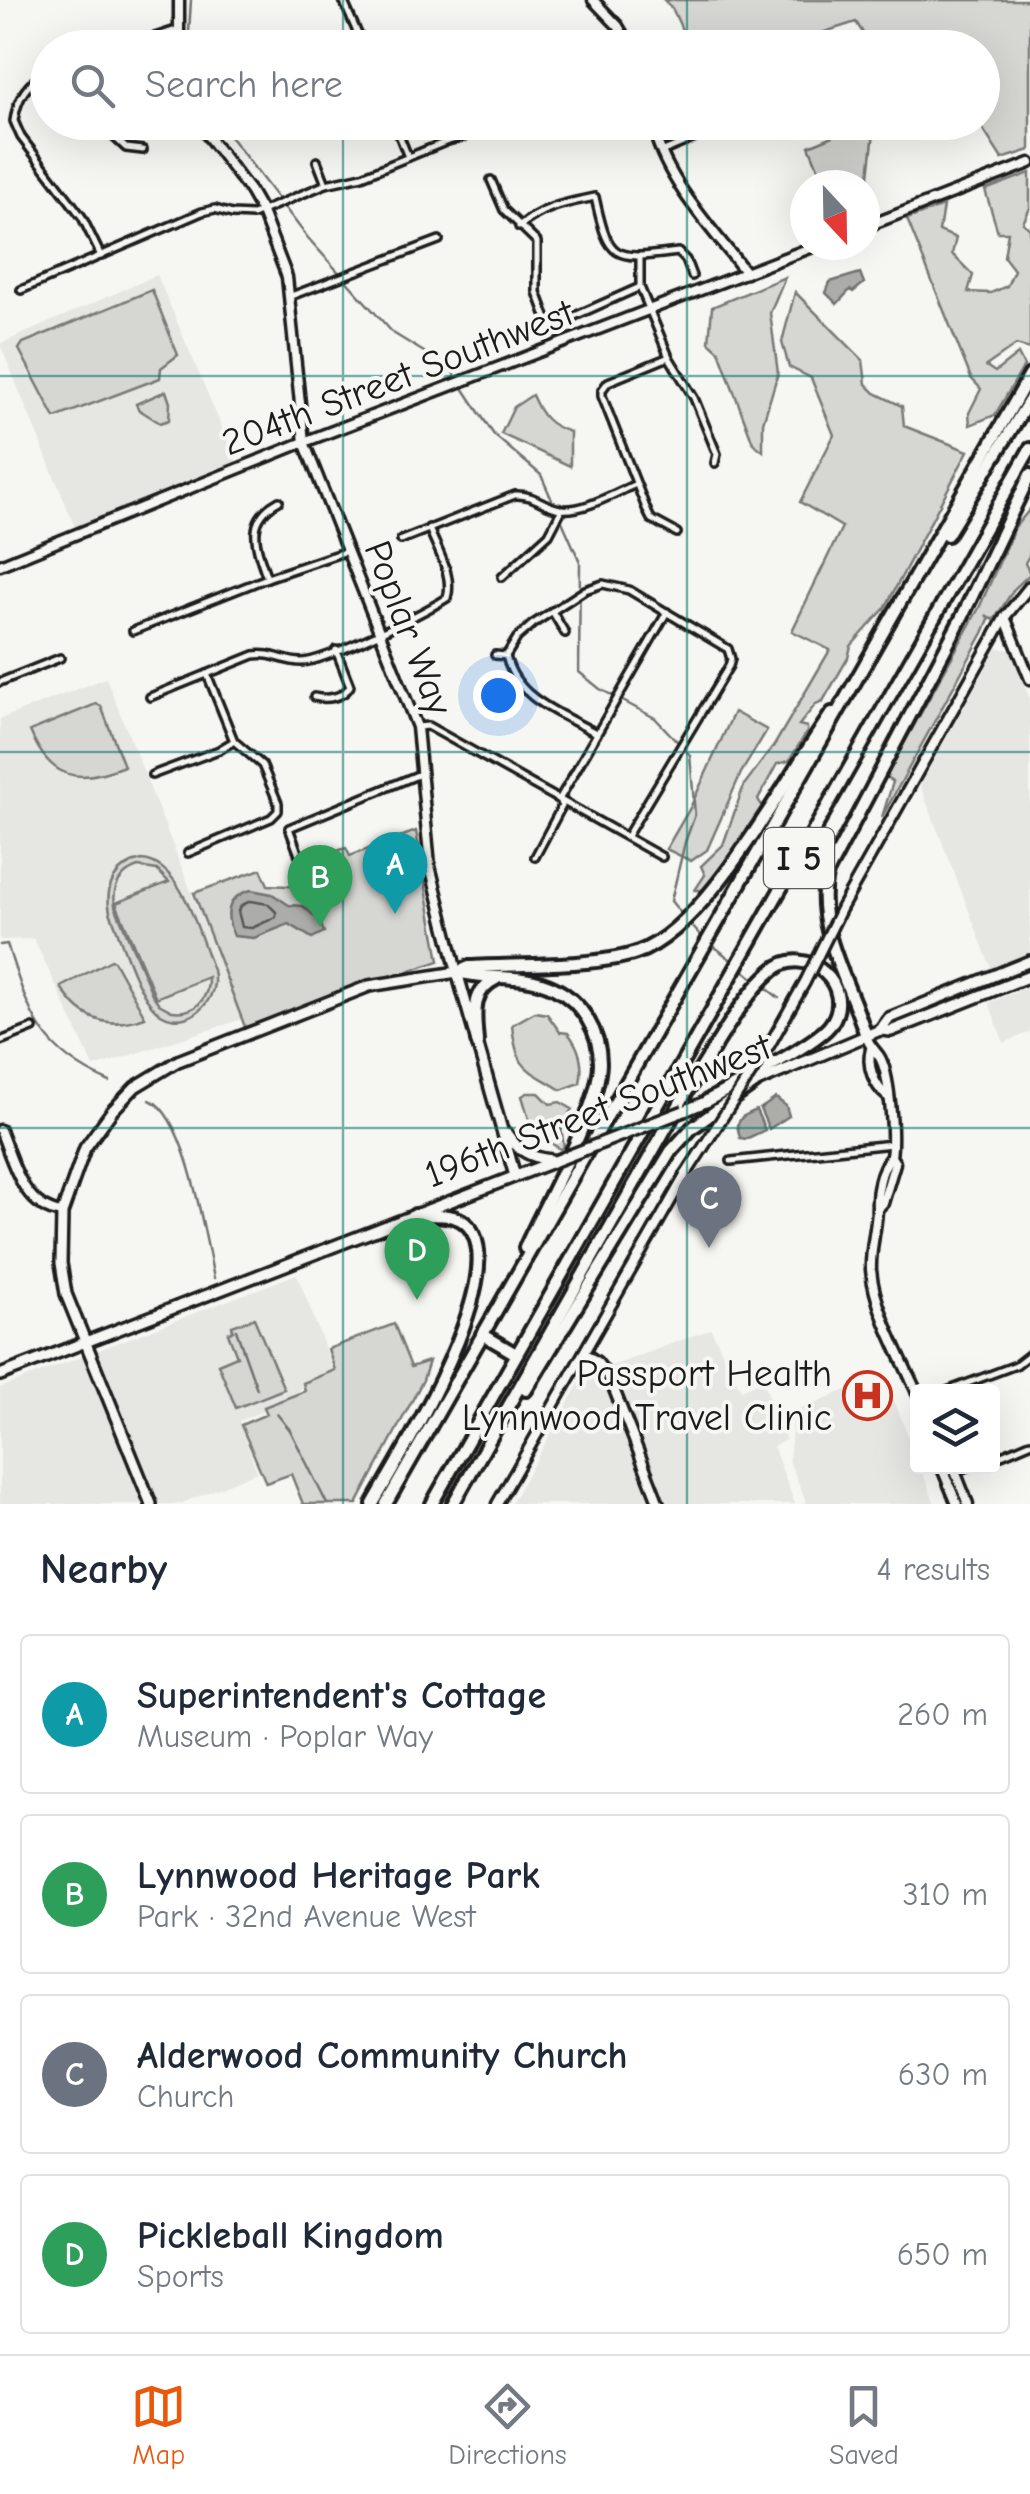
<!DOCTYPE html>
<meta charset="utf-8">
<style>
:root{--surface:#fff;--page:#f6f6f7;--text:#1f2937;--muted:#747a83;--line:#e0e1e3;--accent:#ea580c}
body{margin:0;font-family:"Comic Neue",sans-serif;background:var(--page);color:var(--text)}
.controls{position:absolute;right:30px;bottom:30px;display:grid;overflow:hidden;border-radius:10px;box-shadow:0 10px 40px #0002}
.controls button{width:90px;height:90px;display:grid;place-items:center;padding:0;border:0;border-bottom:2px solid var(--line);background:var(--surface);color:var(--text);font:50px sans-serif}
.compass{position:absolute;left:790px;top:170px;width:90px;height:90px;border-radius:50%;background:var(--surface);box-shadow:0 10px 40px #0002;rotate:158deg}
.you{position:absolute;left:498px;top:695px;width:35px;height:35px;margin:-25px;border:8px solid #fff;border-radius:50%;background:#1a73e8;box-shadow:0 0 0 15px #1a73e833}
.badge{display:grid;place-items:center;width:65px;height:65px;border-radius:50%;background:var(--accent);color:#fff;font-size:32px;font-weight:700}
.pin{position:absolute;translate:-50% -82px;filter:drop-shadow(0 2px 5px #0008)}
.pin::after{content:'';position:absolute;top:52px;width:35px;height:30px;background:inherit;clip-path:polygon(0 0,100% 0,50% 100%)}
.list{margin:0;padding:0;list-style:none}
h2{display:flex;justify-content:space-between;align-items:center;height:130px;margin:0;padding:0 40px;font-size:42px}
h2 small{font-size:32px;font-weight:400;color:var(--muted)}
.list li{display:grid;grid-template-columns:65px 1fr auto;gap:30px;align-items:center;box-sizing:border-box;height:160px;margin:0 20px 20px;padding:0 20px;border:2px solid var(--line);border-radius:10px}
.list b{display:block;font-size:38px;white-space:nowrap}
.list p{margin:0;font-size:32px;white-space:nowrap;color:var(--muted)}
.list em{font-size:32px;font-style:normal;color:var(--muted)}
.icon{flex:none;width:55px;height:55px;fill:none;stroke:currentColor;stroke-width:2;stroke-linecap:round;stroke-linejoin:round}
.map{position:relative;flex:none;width:1030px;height:1504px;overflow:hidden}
.search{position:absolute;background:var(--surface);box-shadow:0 10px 40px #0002;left:30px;right:30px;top:30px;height:110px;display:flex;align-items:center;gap:25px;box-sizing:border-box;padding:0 35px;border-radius:55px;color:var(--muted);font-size:38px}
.sheet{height:850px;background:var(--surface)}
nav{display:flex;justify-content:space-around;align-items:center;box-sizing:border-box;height:140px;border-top:2px solid var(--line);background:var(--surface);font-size:28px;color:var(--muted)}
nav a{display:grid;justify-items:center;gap:5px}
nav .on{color:var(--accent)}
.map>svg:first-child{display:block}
</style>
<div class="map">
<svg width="1030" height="1504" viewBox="0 0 1030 1504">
<rect width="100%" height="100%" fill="#f6f6f2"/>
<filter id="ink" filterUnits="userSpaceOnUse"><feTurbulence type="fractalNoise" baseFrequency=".01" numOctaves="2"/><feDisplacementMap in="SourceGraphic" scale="20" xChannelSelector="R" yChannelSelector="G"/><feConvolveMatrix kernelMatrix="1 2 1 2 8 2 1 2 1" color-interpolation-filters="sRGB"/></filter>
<g filter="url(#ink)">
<g fill="#e6e6e2">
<path d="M157,275L237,463L75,527L0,344Z"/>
<path d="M997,648L1010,650L1030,699V955L992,970L920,785Z"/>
<path d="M106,678L242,1019L94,1067L34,939L0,940V719Z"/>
<path d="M1030,986V1032L1004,1043L989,1003Z"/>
<path d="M297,1274L334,1372L303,1384L295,1397L239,1421L257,1472L180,1504H0V1388Z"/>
<path d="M711,1329L741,1390L763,1381L786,1440L773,1446L795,1504H667L661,1490L651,1493L655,1504H511L583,1377Z"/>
<path d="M884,1375L935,1504H807L789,1460L794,1411Z"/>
</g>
<g fill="#d6d6d2" stroke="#797977" stroke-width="2.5" fill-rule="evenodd">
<path d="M664,0H1030V150L1002,159L979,123L982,122V48H918L917,45L872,47L856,22L777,47H690L673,10Z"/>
<path d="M865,123H875L868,185H825L809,146Z"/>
<path d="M1030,173V208L1023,223L1030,229V349L1016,345L986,366L995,372L1018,354L1024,366L995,415L970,425L969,413L981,389L971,378L907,219L943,206L939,231L956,238L952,254L973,275L968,292L991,293L1007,286L1014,270L1004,257L1008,232H998L985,190Z"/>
<path d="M785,277L770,313L778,373L763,423V451L753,443L719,351L709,342L712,307Z"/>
<path d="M152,290L178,355L161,368L160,378L55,418L19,349L23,343Z"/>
<path d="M795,292L863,360L866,384L875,393L902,406L904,426L968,451L885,608L851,646L848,658L823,701L816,704L799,725L807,727V732L789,761L777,764L758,799L762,806L706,890H695L705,875L701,866L723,845L744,785L775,744L830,650L792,631L842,527L800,502L834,435L811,378L789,367L782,342Z"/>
<path d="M166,391L170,403L169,420L160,423L138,409L136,404Z"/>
<path d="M532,395C541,416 548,425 570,432V466L501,434L514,407Z"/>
<path d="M1030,509V554L1025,563L1030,574L1014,589L994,620L986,615L989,619L983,633L882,817L893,782L886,776L979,608L1015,527Z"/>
<path d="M96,704L101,706L124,766C77,785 50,779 30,731Z"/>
<path d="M734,712L767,730L741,773L707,850L691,861L666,849L690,808Z"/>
<path d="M416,831L439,961L245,1027L194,893L261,869L268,885L307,887L331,877L323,855L346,848L350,856Z"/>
<path d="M142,860C183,863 199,936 213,970C222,1006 177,1038 151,1005C135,986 120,937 110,912C104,886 116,865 142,860ZM138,867L157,870L169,882L116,903L156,998L208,977C209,1001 194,1014 172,1011L159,1004L152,994L115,906C112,887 120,873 138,867Z"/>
<path d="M111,960L114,961L145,1017C109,1030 81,1021 61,987Z"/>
<path d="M535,1012L547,1014L560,1032L568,1033C580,1048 584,1064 580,1083L561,1090C527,1068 517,1072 512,1025Z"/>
<path d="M527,1093H539L550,1104L560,1102L572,1109L561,1127L564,1147L560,1149L548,1141L535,1139L522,1096Z"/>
<path d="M254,1318L284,1389L236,1408L218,1364L237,1356L228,1333L233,1331L232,1326Z"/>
<path d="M394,1324L411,1367L429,1361L423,1380L357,1504H303L291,1474L266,1483L241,1425L267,1414L264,1407L305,1391L303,1383L335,1370L328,1349Z"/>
</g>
<g fill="#acaca9" stroke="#727271" stroke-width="2.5">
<path d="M860,273L864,283L853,292L850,290L837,304L826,293L830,282Z"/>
<path d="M251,890L272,894L289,905L303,906L319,920L324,932L312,938L289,924L254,938L234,936C224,915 226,897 251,890Z"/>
<path d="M776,1098L786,1106L789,1116L769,1129L760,1109Z"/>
<path d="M756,1110L765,1130L746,1139L740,1138L737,1125L742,1117Z"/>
</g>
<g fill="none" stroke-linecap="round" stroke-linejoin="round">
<path stroke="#565654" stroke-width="2.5" d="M251,901L268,904L276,912V917L252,928L242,927L238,911L242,905Z"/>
<g stroke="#727271" stroke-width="2.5">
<path d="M188,48L191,0"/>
<path d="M219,122L308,238L393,333L450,368L494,435L541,475L555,507"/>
<path d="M561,519L580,562L579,672L600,689L655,718L690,755L695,815L685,842L671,901L683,916"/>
<path d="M688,922L703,938"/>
<path d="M710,943L735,963"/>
<path d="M0,945L7,944C29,1012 38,1051 110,1082"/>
<path d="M741,968L758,982"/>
<path d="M765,987L779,998"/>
<path d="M150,1100C187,1116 205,1238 214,1278"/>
<path d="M236,1330L257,1389"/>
<path d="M277,1414L290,1430L327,1504"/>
</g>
<defs>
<g id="street">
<path d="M343,0L364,48"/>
<path d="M122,48L179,29"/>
<path d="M48,72C27,82 17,98 14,121L21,137L82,217L101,256"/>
<path d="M98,122L126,148L143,150"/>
<path d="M394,122L408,157"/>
<path d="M471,122L475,133"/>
<path d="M205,133L232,122"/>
<path d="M661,152L734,122"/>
<path d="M317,161L326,184"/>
<path d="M491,180L504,210L537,242V292L550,327L640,287L669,357L694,398L717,454L715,463"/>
<path d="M519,227C541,207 566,203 595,197C609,262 614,260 678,252L686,260L692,276"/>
<path d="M640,257V287"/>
<path d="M21,290L202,212L215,209L232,214L253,215L326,184L362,176L448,141L519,122"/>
<path d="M291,296L439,240"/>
<path d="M669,357L608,382L602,390V396L648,513L651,519L677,533"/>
<path d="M401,540L515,495C534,494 543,506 560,509C584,512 615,493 636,484"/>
<path d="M502,577L549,534L562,509"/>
<path d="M267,578C256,546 244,520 279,501"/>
<path d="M552,611L565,633"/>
<path d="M133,631L267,578L347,551"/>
<path d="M495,655L506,656"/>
<path d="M0,682L60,658"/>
<path d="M150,697L254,655C272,652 284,662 301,662C323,663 425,612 447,598C454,575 437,550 429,528"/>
<path d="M314,697C327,700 343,698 350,686L336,650"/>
<path d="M417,727L428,726L662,857"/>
<path d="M596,733C560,713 516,699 506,656L517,638L533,624L585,590L603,584L629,590L728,649L731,659L729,666L627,836"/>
<path d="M152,775L219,750L234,741"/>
<path d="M188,853L271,818L278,811V803L262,765L234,741L207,674"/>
<path d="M535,857L562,806L560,798L667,612"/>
<path d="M309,882L289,828L420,774"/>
<path d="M0,1041L33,1028"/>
<path d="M731,1161L892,1144"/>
<path d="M944,1392L1016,1365L1030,1354"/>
<path d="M992,1459L1030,1443"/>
<path d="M955,1472L971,1466"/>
</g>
<g id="secondary">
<path d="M179,0V48"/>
<path d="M593,0L618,26L631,48"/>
<path d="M197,122L250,191L262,212L287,277L304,442L417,727L430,866L457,972"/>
<path d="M652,122C663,179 712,228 746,273"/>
<path d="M865,227L1030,163"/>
<path d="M0,565L304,442L818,245"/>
<path d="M1005,617L1030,679"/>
<path d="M842,907L1005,617L1030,586"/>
<path d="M866,1036C869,1045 873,1048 879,1056C890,1072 894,1136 891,1157L895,1163L883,1203L877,1209"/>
<path d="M770,1044L805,982"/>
<path d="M871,1049C866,1065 874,1086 887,1096"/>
<path d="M0,1130C13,1161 22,1207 62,1213"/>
<path d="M891,1157C880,1168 876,1193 877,1208C877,1227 870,1247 871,1270C874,1309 902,1359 918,1395"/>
<path d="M584,1353L597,1362L610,1379L659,1504"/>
<path d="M941,1466L957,1504"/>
<path d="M953,1466L968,1504"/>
<path d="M497,1504L686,1174"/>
</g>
<g id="primary">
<path d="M880,1030L889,1018L1030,961"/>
<path d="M752,1084L880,1030L891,1031L1030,976"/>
<path d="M684,1111L710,1100"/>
<path d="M507,1134C518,1151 532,1158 552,1160"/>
<path d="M0,1375L555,1161"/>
<path d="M151,1504L66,1294L61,1263L62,1213L85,1148L112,1111L135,1087L178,1061L369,986L457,972L515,1176"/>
</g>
<g id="highway">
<path d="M947,535L1030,399"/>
<path d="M457,972L469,967C515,964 595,967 636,953C709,928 786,777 832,713"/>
<path d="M457,972C489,981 523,972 554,988C582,1002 600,1032 600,1063C599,1110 545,1203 525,1248"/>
<path d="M866,1036C851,985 814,929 826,875L962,617L1030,475"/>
<path d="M477,1041C475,1017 470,991 496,979"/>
<path d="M482,1334L516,1354"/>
<path d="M526,1390L671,1151L692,1128L755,1083"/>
<path d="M373,1504C398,1459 524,1259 461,1220C449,1213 430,1216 415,1215"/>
<path d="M386,1504L1030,375"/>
<path d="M432,1504L1030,449"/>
<path d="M453,1504L687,1091C710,1057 741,997 772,971C806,941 857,987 831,1024C818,1044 733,1085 707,1101"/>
</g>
</defs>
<use href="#street" stroke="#1c1c1c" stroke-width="12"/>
<use href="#secondary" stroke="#1c1c1c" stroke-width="15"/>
<use href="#primary" stroke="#1c1c1c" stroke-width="16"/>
<use href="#highway" stroke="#1c1c1c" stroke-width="18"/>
<use href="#street" stroke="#f6f6f2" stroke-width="5"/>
<use href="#secondary" stroke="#f6f6f2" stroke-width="8"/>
<use href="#primary" stroke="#f6f6f2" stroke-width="9"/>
<use href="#highway" stroke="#f6f6f2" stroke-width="10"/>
<defs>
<g id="secondary-bridge">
<path d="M805,982L842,907"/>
<path d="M686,1174L770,1044"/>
</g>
<path id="primary-bridge" d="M555,1161L684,1111"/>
</defs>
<use href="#secondary-bridge" stroke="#1c1c1c" stroke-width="15" stroke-linecap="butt"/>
<use href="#primary-bridge" stroke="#1c1c1c" stroke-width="16" stroke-linecap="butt"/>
<use href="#secondary-bridge" stroke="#f6f6f2" stroke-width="8"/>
<use href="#primary-bridge" stroke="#f6f6f2" stroke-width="9"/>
</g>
</g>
<path fill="none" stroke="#0f766e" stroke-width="2.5" stroke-opacity="0.55" d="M343,0V48M687,0V48M343,122V1504M687,122V1504M0,376H1030M0,752H1030M0,1128H1030"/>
<defs>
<symbol id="hospital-ring" viewBox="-11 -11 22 22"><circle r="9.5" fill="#f6f6f2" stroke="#c8321e" stroke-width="1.5"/><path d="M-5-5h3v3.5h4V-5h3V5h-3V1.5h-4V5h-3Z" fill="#c8321e"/></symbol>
</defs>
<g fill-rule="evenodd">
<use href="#hospital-ring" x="840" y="1368" width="55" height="55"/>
</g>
<g text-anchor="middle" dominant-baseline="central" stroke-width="8" stroke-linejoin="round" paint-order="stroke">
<rect fill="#f6f6f2" stroke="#5d5d5c" stroke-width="2.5" x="764" y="828" width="70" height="60" rx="8"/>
<g font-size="35" font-weight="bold" fill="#1c1c1c">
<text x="799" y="858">I 5</text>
</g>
<g font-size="38" fill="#1c1c1c" stroke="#f6f6f2">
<text transform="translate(398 378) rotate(-21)">204th Street Southwest</text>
<text transform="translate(408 628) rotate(69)">Poplar Way</text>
<text transform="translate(598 1111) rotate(-21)">196th Street Southwest</text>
</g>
<g font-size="38" fill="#1c1c1c" stroke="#f6f6f2" text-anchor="end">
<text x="832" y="1374">Passport Health<tspan x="832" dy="44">Lynnwood Travel Clinic</tspan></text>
</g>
</g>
</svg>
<div class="controls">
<button><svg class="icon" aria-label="layers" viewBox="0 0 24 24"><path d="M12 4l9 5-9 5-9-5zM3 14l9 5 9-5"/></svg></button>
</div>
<svg class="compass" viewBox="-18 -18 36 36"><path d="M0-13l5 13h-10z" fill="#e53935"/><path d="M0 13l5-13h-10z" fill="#747a83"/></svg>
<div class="you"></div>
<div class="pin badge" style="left:395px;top:914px;background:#0f9aa8">A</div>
<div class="pin badge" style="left:320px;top:927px;background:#2e9e5b">B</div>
<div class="pin badge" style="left:709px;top:1248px;background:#6b7280">C</div>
<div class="pin badge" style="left:417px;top:1300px;background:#2e9e5b">D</div>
<div class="search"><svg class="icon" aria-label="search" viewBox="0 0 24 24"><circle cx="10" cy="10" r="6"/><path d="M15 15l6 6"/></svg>Search here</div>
</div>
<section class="sheet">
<h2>Nearby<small>4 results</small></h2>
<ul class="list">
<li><span class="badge" style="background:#0f9aa8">A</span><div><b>Superintendent's Cottage</b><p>Museum · Poplar Way</p></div><em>260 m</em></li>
<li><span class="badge" style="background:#2e9e5b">B</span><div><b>Lynnwood Heritage Park</b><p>Park · 32nd Avenue West</p></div><em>310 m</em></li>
<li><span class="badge" style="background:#6b7280">C</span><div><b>Alderwood Community Church</b><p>Church</p></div><em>630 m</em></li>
<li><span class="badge" style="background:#2e9e5b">D</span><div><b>Pickleball Kingdom</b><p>Sports</p></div><em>650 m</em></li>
</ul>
</section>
<nav>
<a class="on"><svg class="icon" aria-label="map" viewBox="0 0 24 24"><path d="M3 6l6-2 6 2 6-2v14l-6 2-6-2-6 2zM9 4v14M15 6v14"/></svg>Map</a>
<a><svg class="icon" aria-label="directions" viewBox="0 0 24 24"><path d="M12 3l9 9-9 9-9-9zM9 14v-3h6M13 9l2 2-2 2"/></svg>Directions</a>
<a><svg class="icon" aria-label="saved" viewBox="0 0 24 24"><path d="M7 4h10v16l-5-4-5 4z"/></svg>Saved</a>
</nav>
